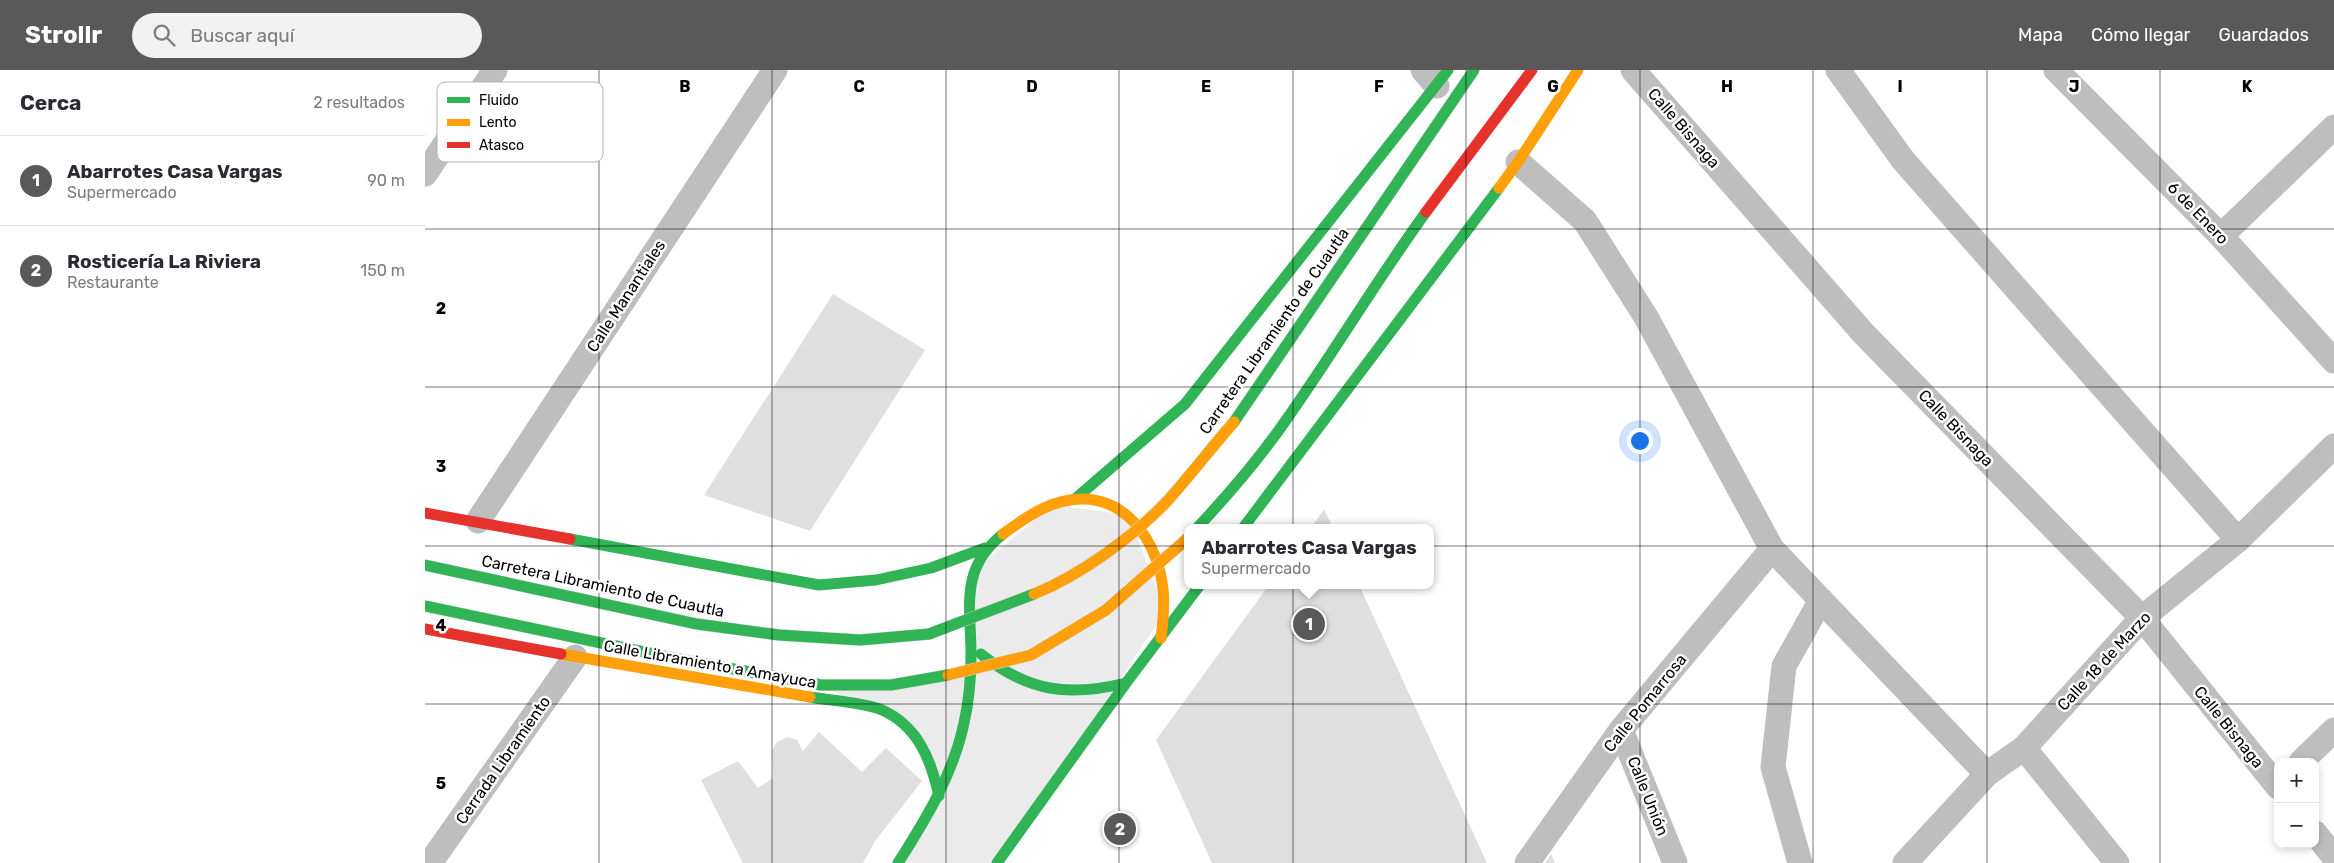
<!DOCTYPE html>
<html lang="es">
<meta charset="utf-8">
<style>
:root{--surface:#fff;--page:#f2f2f3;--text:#2b2b33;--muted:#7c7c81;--line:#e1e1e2;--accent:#595959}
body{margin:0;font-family:Rubik,sans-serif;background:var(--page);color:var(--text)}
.controls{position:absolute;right:15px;bottom:15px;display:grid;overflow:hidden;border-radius:10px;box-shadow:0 2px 8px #0003}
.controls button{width:45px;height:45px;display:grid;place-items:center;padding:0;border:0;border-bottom:1px solid var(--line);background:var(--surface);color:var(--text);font:25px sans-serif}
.you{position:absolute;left:1214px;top:370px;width:18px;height:18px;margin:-12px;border:4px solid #fff;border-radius:50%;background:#1a73e8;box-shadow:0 0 0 8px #1a73e833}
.badge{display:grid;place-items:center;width:32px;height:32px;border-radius:50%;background:var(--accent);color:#fff;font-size:16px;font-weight:700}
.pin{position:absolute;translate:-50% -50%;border:2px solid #fff;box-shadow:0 1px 5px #0006}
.popup{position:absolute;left:759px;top:454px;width:250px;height:65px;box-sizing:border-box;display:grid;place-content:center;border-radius:10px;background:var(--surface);filter:drop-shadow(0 1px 4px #0005);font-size:16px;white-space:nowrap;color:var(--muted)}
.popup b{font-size:19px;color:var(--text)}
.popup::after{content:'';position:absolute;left:50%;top:100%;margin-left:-10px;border:10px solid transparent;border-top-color:var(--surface)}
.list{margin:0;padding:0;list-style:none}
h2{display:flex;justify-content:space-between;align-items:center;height:65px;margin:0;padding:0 20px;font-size:21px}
h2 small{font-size:16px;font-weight:400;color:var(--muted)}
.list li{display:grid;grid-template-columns:32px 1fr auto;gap:15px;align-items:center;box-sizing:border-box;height:90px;padding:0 20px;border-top:1px solid var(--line)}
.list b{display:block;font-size:19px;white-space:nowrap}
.list p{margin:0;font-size:16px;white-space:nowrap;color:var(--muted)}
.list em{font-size:16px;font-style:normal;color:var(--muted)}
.icon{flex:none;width:28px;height:28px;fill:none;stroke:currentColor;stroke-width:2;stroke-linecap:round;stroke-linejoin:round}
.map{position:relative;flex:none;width:1909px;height:793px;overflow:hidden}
header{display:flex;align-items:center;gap:30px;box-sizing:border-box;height:70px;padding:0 25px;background:var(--accent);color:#fff}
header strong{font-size:24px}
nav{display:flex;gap:28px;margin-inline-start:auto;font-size:18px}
.search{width:350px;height:45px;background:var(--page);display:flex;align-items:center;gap:12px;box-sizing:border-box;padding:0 18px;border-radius:28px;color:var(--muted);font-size:19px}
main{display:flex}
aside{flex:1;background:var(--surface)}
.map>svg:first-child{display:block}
</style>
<header>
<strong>Strollr</strong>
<div class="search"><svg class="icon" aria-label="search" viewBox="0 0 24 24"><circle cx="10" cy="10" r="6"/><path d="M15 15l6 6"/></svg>Buscar aquí</div>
<nav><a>Mapa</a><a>Cómo llegar</a><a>Guardados</a></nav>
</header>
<main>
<aside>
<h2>Cerca<small>2 resultados</small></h2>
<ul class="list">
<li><span class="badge">1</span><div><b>Abarrotes Casa Vargas</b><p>Supermercado</p></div><em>90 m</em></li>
<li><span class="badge">2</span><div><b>Rosticería La Riviera</b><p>Restaurante</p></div><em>150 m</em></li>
</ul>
</aside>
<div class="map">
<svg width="1909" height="793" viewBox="0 0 1909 793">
<rect width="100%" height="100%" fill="#fff"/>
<path fill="#ebebeb" d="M627,435L704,445L740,542L572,793H473L514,726L485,658L396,615L546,601L549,501Z"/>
<g fill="#dfdfdf">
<path d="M408,224L500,280L385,461L279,425Z"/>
<path d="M899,439L908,458H886Z"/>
<path d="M844,515H934L1062,793H787L731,670Z"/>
<path d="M394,662L437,702L461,678L497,711L450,771L438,793H318L276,710L313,691L333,718L348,708L347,680L352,672L362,667L372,670L378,681Z"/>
<path d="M1126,784L1130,793H1120Z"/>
</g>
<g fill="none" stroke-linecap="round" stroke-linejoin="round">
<g stroke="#bebebe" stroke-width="25">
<path d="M998,0L1012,16"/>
<path d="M1208,0L1439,264L1717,548L1853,717"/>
<path d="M1413,0L1478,90L1813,470"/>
<path d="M1631,0L1796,166L1909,291"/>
<path d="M1093,92L1160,151L1221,247L1347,479L1562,704"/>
<path d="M0,104L70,0"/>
<path d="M1796,166L1909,57"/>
<path d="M53,451L350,0"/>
<path d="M1196,660L1250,793"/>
<path d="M1599,678L1692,793"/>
<path d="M1876,692L1909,660"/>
<path d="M1890,763L1909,787"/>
<path d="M5,793L150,587"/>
<path d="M1102,793L1196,660L1347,479"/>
<path d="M1375,793L1348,697L1359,596L1396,530"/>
<path d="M1480,793L1562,704L1599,678L1717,548L1813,470L1909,376"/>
</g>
<g stroke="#30b455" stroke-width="11">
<path d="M650,429L760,334L1023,0"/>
<path d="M772,458C803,425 833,390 859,353C908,284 951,211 1001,142"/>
<path d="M818,458L1074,118"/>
<path d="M145,469L394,515L451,510L506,498L560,478"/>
<path d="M556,584C603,622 644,627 701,613"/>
<path d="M385,627C402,630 443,633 457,640C493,656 506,690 514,726"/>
<path d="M473,793C501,749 528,705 539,653C544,631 546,608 546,585C546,536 534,499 578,464"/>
<path d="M572,793L701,613L775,515"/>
</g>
<g stroke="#ff9f0a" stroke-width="11">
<path d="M1074,118L1093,92L1153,0"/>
<path d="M578,464C597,450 621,433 645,430C699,421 733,471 738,519C740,535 738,552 736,568"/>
<path d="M136,584L385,627"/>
</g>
<g stroke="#e5322d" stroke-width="11">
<path d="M1001,142L1107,0"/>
<path d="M0,443L145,469"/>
<path d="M0,559L136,584"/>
</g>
<defs>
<g id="fast-bridge">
<path d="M809,352L1049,0"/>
<path d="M0,495L272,554L354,565L435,570L504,564L609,524"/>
<path d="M0,536L243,587L396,615H466L523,605"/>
</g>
<g id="slow-bridge">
<path d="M609,524C656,505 711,465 745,428C767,403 787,377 809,352"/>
<path d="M523,605L606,585L681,540L763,468"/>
</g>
</defs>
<use href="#fast-bridge" stroke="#dbdbdb" stroke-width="12" stroke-linecap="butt"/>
<use href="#slow-bridge" stroke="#dbdbdb" stroke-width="12" stroke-linecap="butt"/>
<use href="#fast-bridge" stroke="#30b455" stroke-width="11"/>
<use href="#slow-bridge" stroke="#ff9f0a" stroke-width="11"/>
</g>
<path fill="none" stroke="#000" stroke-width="1" stroke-opacity="0.55" d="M174,0V793M347,0V793M521,0V793M694,0V793M868,0V793M1041,0V793M1215,0V793M1388,0V793M1562,0V793M1735,0V793M0,159H1909M0,317H1909M0,476H1909M0,634H1909"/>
<g text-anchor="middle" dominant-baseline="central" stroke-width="5" stroke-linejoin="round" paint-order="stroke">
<g font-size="16" fill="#000" stroke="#fff">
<text transform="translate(1259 58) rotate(49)">Calle Bisnaga</text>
<text transform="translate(1773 143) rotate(46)">6 de Enero</text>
<text transform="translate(201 226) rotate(-57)">Calle Manantiales</text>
<text transform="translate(849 261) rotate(-55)">Carretera Libramiento de Cuautla</text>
<text transform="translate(1531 358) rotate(46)">Calle Bisnaga</text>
<text transform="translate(178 516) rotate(12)">Carretera Libramiento de Cuautla</text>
<text transform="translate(1679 591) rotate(-47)">Calle 18 de Marzo</text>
<text transform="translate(285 594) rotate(10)">Calle Libramiento a Amayuca</text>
<text transform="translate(1220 633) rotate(-51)">Calle Pomarrosa</text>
<text transform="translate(1804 657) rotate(51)">Calle Bisnaga</text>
<text transform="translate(78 690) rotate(-55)">Cerrada Libramiento</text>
<text transform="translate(1223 726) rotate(68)">Calle Unión</text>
</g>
</g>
<rect x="12" y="12" width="166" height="80" rx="8" fill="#fff" stroke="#b2b2b2" stroke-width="1"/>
<rect x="22" y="27" width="23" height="6" fill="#30b455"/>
<rect x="22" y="49" width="23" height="7" fill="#ff9f0a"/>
<rect x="22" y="72" width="23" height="6" fill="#e5322d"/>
<g font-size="14" fill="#000">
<text x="54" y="35">Fluido</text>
<text x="54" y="57">Lento</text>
<text x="54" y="80">Atasco</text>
</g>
<g font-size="16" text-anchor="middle" font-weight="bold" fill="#000" stroke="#fff" stroke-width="5" stroke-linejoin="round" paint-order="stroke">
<text x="260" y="22">B</text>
<text x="434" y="22">C</text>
<text x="607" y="22">D</text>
<text x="781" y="22">E</text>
<text x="954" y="22">F</text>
<text x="1128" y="22">G</text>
<text x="1302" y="22">H</text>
<text x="1475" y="22">I</text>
<text x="1649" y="22">J</text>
<text x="1822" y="22">K</text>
<text x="16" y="244">2</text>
<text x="16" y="402">3</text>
<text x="16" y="561">4</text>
<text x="16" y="719">5</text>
</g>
</svg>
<div class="controls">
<button>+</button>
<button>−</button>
</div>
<div class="you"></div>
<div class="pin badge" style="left:884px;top:554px">1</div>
<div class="popup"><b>Abarrotes Casa Vargas</b>Supermercado</div>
<div class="pin badge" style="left:695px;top:759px">2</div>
</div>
</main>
